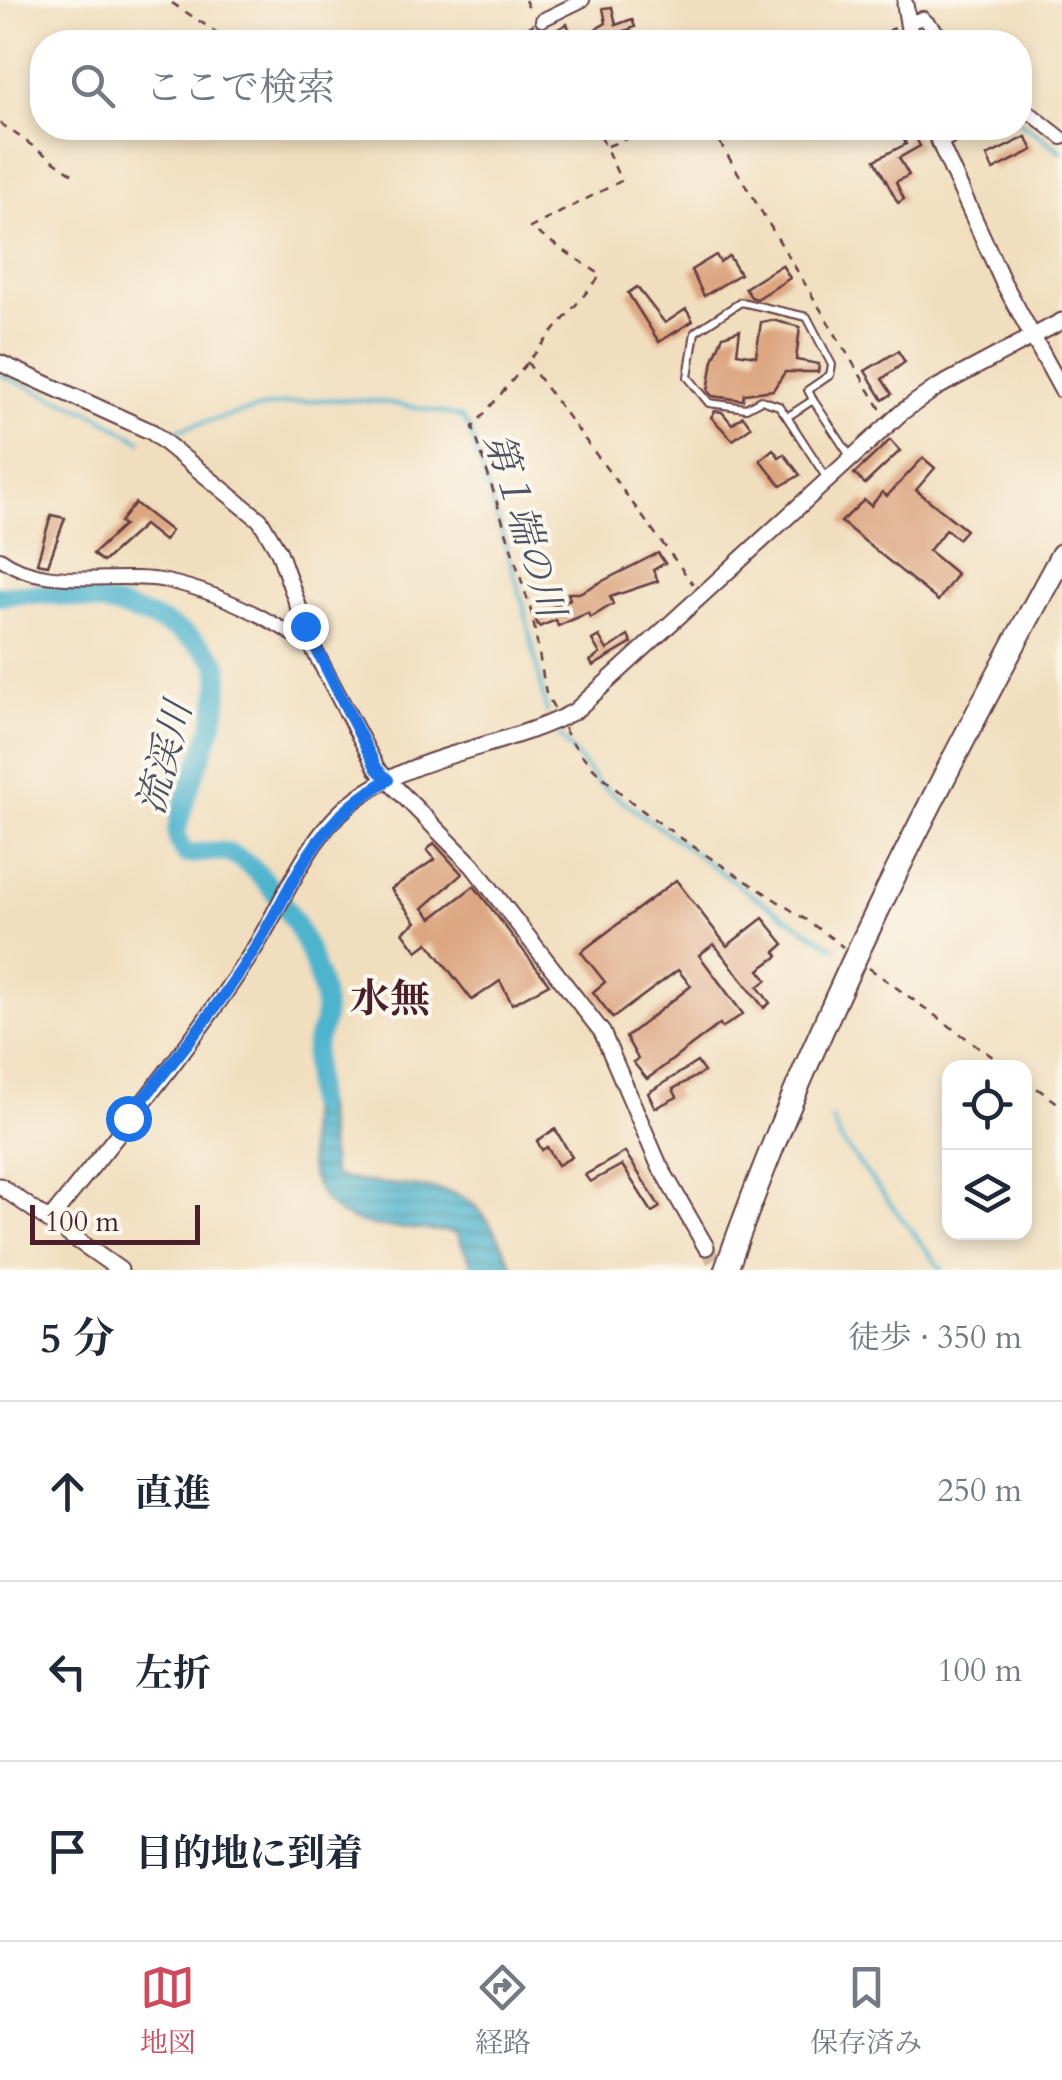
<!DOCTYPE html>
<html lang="ja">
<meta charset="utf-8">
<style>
:root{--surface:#fff;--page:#f6f6f7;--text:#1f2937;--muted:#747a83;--line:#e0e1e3;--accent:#d1495b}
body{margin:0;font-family:Cardo,"Noto Serif JP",serif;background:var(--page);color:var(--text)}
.controls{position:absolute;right:30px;bottom:30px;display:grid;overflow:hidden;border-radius:20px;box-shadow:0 5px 15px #0003}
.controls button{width:90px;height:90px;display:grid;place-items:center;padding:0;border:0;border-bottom:2px solid var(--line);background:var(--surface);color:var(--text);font:50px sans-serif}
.scale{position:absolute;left:30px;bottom:25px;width:170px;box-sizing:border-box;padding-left:10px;border:5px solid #4a1f2b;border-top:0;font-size:28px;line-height:35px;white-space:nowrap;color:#4a1f2b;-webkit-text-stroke:8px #fbf7ec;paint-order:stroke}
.stop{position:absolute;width:30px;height:30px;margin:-22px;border:8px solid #1a73e8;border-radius:50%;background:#fff}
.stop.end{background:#1a73e8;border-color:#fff;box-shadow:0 2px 10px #0008}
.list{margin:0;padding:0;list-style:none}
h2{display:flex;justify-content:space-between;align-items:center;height:130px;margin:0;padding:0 40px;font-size:42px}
h2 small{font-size:32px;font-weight:400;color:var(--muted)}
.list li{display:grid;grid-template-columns:65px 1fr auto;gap:30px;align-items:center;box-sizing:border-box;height:180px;padding:0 40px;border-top:2px solid var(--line)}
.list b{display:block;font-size:38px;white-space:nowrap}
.list em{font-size:32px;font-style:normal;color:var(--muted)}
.icon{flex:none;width:55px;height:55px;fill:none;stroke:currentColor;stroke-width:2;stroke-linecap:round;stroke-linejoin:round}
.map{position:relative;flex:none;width:1062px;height:1270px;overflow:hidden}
.search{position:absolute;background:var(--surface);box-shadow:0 5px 15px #0003;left:30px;right:30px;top:30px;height:110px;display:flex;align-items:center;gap:25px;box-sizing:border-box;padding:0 35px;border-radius:40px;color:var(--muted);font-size:38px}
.sheet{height:670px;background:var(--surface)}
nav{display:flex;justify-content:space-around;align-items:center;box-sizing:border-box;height:140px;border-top:2px solid var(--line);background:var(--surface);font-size:28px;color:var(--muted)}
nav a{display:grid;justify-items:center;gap:5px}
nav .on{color:var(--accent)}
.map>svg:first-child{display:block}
</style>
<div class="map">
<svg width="1062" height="1270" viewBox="0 0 1062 1270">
<defs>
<pattern id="water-rules" width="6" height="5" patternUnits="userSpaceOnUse" patternTransform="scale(2.5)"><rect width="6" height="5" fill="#4eb4cd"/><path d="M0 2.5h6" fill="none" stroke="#4392a7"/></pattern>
</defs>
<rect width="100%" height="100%" fill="#fbf7ec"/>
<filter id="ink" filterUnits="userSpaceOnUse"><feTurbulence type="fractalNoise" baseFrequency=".01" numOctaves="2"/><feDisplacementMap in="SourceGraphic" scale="20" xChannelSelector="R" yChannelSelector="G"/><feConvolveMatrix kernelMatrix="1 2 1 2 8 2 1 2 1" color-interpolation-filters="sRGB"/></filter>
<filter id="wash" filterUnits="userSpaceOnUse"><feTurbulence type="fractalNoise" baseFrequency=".0048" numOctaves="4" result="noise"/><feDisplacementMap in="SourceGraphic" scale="40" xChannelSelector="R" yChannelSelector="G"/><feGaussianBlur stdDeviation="2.25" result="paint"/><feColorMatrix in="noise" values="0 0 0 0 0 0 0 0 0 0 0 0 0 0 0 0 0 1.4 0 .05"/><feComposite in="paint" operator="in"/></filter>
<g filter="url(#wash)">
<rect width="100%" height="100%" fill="#f1debe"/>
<path fill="url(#water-rules)" stroke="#4c6a7c" stroke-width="2.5" d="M311,1076L322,1085L333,1175C372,1188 426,1182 458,1195C487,1208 502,1244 515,1270H475L456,1233C428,1228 398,1230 370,1225C293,1210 307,1133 311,1076Z"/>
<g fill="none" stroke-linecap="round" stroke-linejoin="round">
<g stroke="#4eb4cd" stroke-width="4">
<path d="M919,33L930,42"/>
<path d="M1020,122L1062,152"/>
<path d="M0,375L92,413L141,441"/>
<path d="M163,434C284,399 335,386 461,417L469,428L523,603L547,712"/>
<path d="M560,736L598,783L752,895L835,948"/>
<path d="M832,1119L840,1139L942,1270"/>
</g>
<path stroke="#4eb4cd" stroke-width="20" d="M0,596C62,587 180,611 218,664C226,720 190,772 178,825C175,837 179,844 186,854C198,854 215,850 225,852C274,866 328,970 324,1019C323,1029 316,1038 315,1048C313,1066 315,1085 315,1103"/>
</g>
<g id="blocks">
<g fill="#dda681">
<path d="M612,7L616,25L632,19L635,27L622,32L626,42H565L558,29L567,24L575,41L606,23L603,8Z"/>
<path d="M914,134L920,146L899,158L909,175L896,182L904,199L898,203L875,160L906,144L904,140Z"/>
<path d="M1026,137L1033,150L993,170L987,156Z"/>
<path d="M716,255L720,262L729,256L740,274L704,296L691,270Z"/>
<path d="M782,265L790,278L757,299L751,297L745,288Z"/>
<path d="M637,287L665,323L686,309L693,321L659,342L628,293Z"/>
<path d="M772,320L800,327L796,360L819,364L818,372H785L773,390L744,394L743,400L712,396L708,391L713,360L723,336L740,330L737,353L756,356L761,322Z"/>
<path d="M898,351L905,362L882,379L892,394L883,400L865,371Z"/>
<path d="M715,411L722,412L732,424L743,416L751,427L733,440L711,417Z"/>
<path d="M890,440L900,451L865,484L854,474Z"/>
<path d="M773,449L779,457L784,454L800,475L781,486L760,460Z"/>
<path d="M923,458L935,468L916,490L966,530L958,539L946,529L929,551L957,574L938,601L841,522L864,500L871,506L882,492L887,496Z"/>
<path d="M135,503L171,531L164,541L144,525L103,562L93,554L124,525L120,522Z"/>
<path d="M51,515L65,518L48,565L37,563Z"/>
<path d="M658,553L665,563L653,570L658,581L610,597L613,604L590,618L588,613L558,626L556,620L539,627L534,616L570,599L568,593H579Z"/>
<path d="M599,636L607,650L628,636L632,643L593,666L590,661L600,654L592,640Z"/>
<path d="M434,843L462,874L423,908L432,918L474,886L549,984L512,1004L500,981L472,1000L428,943L417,951L403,932L416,922L391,889L435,859L427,850Z"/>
<path d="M676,880L727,946L763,918L784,944L775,952L778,956L759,970L767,980L758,987L770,1003L764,1008L714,944L699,955L743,1014L722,1028L720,1024L647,1079L633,1062L638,1059L626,1037L691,986L678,970L613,1018L593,992L605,982L581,952Z"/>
<path d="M697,1062L704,1072L673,1089L677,1097L655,1108L648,1093Z"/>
<path d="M555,1129L572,1157L558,1165L547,1147L542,1150L537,1141Z"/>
<path d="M625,1152L660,1207L652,1212L622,1165L590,1182L585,1175Z"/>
</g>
</g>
</g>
<g filter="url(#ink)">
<use href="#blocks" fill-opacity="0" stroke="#633c41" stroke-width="2.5"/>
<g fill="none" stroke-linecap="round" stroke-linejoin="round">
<path stroke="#d0b8a1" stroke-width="15" stroke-dasharray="15 8" stroke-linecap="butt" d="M706,1247L720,1270"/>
<defs>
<g id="service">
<path d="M787,417L779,406L761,400L746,408L709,403L688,377L695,332L741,302L807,317L832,365L830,375L808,390L813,400"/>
<path d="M828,480L787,417L813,400L852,459"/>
</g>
<g id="minor">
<path d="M542,20L583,0"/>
<path d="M907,23L923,18L948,42"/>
<path d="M1020,105L1062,138"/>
<path d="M939,143L969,128"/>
<path d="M0,558C45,592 114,571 166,581C219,592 269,618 313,648"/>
</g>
<g id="tertiary">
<path d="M905,4L911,42"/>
<path d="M933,128L1003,282L1062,390"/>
<path d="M0,363L152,432L260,520L279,552L313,648L377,769L472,865L602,1032L659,1165L706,1247"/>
<path d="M0,1186L120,1270"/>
<path d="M49,1221C116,1136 187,1051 247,960C285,904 305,833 363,794C427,751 508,747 575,711L902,412L936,388L1062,321"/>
</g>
<path id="motorway" d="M726,1270C814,1020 936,787 1062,555"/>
</defs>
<use href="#service" stroke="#633c41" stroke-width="10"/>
<use href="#minor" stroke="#633c41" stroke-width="16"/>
<use href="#tertiary" stroke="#633c41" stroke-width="19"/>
<use href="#motorway" stroke="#633c41" stroke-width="26"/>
<g stroke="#633c41" stroke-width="2.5" stroke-dasharray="8 8" stroke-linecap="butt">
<path d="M525,0L531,13"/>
<path d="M172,3L231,42"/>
<path d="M548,32L553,42"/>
<path d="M500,42L534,24"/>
<path d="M859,42L895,28"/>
<path d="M0,123L74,175"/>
<path d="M711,128L883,413"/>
<path d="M608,146L654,128"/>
<path d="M527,362L693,584"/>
<path d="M554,708L546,693L532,614L473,427L601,275L530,228L621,181L597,128"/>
<path d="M564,728C601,805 773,890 843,947"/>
<path d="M869,968L1008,1068"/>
<path d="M1024,1079L1062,1106"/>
</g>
<use href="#service" stroke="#fff" stroke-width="6"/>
<use href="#minor" stroke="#fff" stroke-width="12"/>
<use href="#tertiary" stroke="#fff" stroke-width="15"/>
<use href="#motorway" stroke="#fff" stroke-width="22"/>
</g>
</g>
<g fill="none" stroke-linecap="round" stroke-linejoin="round" filter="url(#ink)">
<path stroke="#1a73e8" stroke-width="12" d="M128,1118C169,1066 213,1014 249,958C296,885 307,827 388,780L377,769L305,626"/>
</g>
<g text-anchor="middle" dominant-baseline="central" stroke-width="8" stroke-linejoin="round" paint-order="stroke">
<g font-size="38" font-style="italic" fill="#4b5364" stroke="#fbf7ec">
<text transform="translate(524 525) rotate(73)">第１端の川</text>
<text transform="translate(165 758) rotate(-75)">流渓川</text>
</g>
<g font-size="40" font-weight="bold" fill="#4a1f2b" stroke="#fbf7ec">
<text x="390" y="999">水無</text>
</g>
</g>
</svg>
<div class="controls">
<button><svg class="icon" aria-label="locate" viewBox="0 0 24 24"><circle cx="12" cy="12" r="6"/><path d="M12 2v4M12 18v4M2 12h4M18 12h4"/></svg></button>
<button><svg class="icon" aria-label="layers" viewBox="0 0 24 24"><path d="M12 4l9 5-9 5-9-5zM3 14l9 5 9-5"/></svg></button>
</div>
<div class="scale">100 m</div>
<div class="stop" style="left:128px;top:1118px"></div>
<div class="stop end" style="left:305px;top:626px"></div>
<div class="search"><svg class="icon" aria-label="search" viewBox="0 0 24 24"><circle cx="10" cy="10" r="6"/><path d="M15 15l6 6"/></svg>ここで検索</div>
</div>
<section class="sheet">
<h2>5 分<small>徒歩 · 350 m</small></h2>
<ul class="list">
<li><svg class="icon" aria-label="ahead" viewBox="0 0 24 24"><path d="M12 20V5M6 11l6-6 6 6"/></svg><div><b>直進</b></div><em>250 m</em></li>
<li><svg class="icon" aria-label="left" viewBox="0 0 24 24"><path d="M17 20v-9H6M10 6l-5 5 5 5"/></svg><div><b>左折</b></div><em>100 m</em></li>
<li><svg class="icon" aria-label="arrive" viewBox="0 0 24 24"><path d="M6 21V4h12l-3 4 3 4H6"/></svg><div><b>目的地に到着</b></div></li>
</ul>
</section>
<nav>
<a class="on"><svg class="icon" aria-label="map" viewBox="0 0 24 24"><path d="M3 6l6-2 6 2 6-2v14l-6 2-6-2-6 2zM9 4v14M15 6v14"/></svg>地図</a>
<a><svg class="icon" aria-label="directions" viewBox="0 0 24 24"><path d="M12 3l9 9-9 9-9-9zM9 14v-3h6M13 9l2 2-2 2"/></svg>経路</a>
<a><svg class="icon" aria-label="saved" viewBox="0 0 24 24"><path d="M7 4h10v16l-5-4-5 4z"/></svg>保存済み</a>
</nav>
